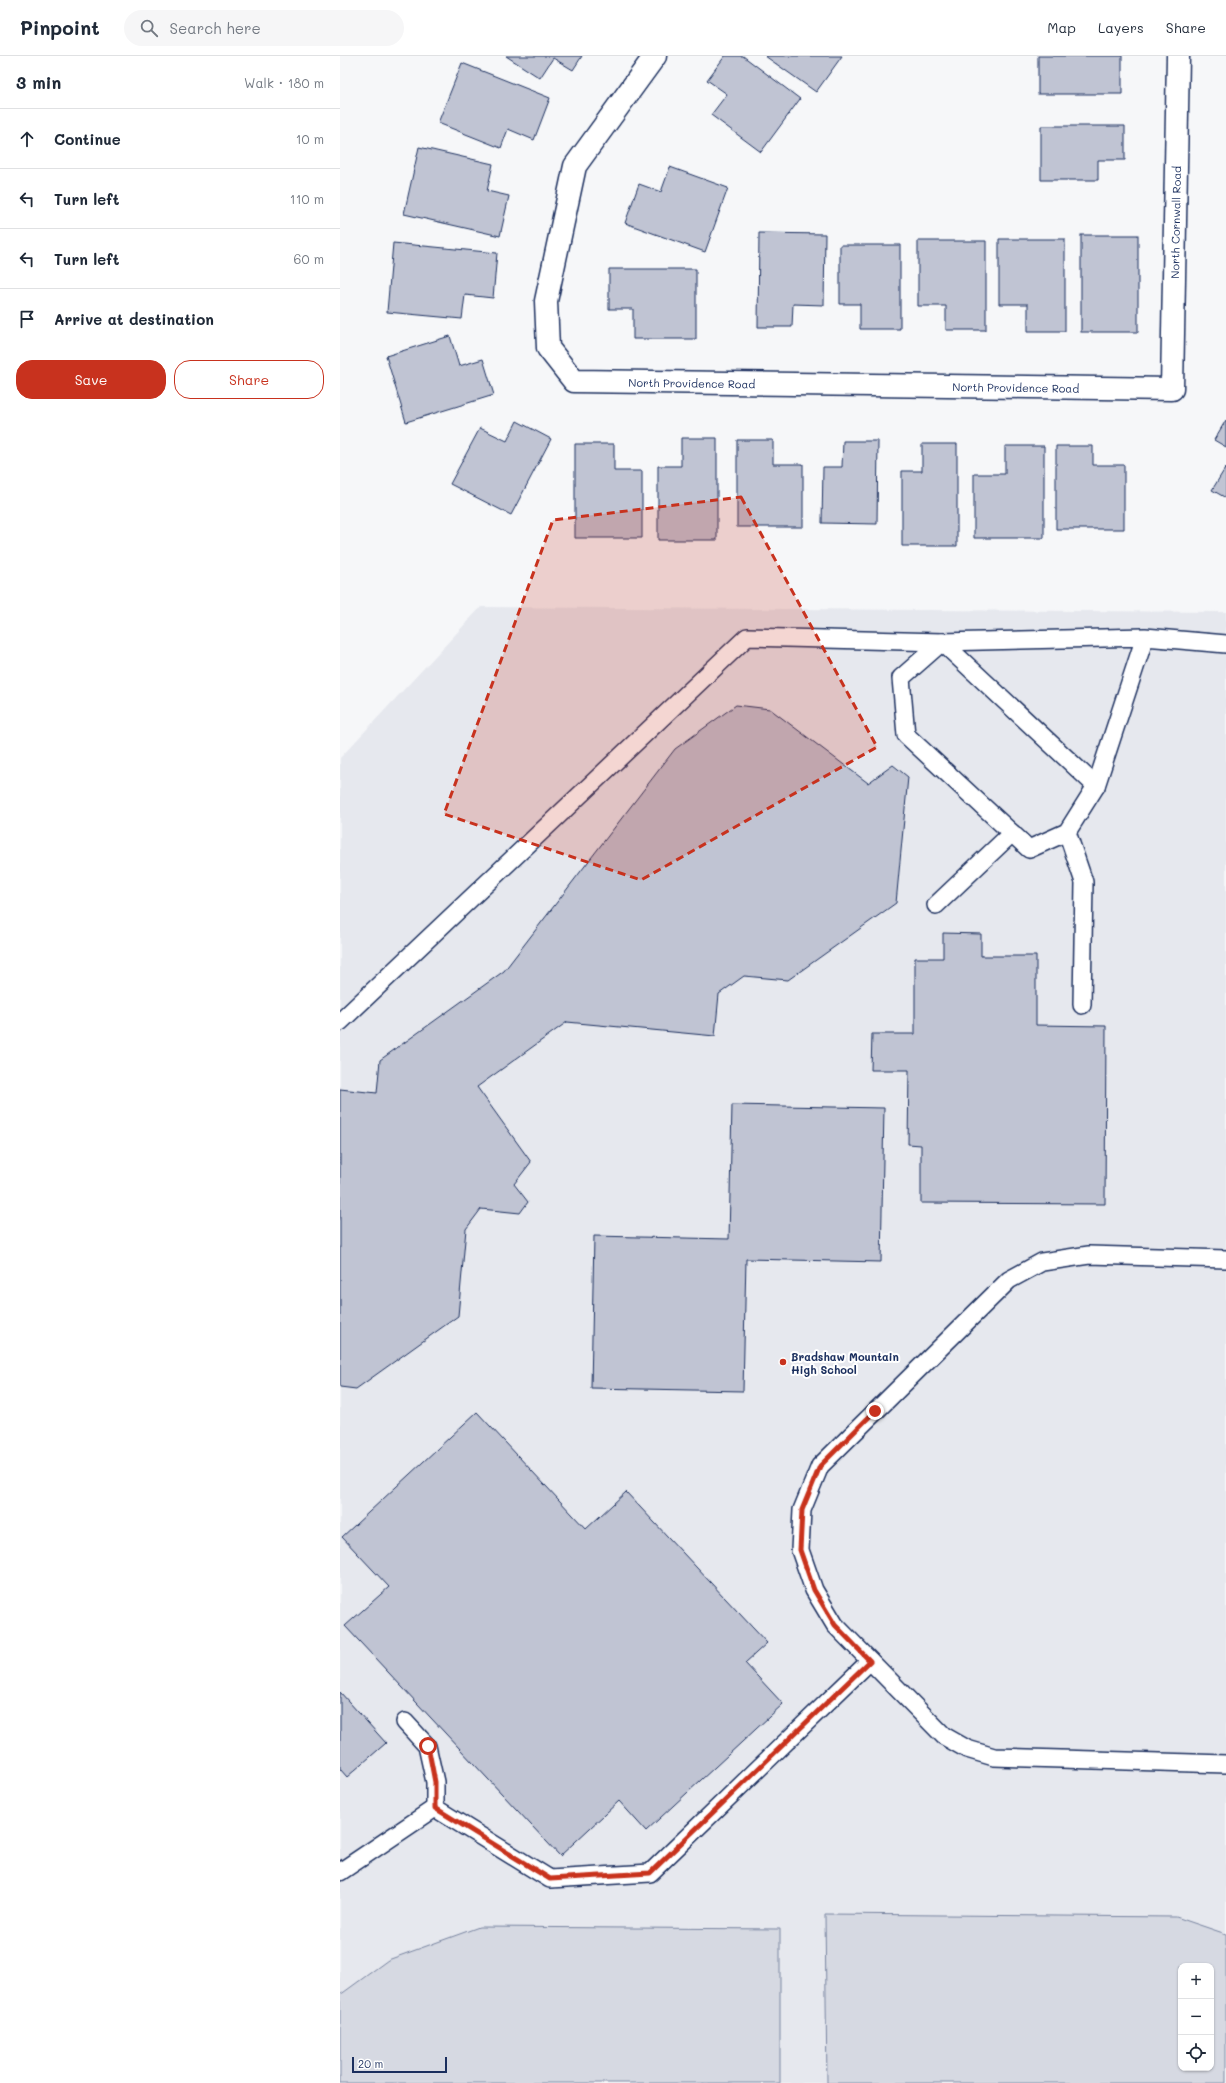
<!DOCTYPE html>
<meta charset="utf-8">
<style>
:root{--surface:#fff;--page:#f6f6f7;--text:#1f2937;--muted:#747a83;--line:#e0e1e3;--accent:#c8321e}
body{margin:0;font-family:Mali,sans-serif;background:var(--page);color:var(--text)}
.controls{position:absolute;right:12px;bottom:12px;display:grid;overflow:hidden;border-radius:8px;box-shadow:0 1px 3px #0004}
.controls button{width:36px;height:36px;display:grid;place-items:center;padding:0;border:0;border-bottom:1px solid var(--line);background:var(--surface);color:var(--text);font:20px sans-serif}
.scale{position:absolute;left:12px;bottom:10px;width:95px;box-sizing:border-box;padding-left:4px;border:2px solid #1b2f5e;border-top:0;font-size:11px;line-height:14px;white-space:nowrap;color:#1b2f5e;-webkit-text-stroke:3px #fff;paint-order:stroke}
.stop{position:absolute;width:12px;height:12px;margin:-9px;border:3px solid #c8321e;border-radius:50%;background:#fff}
.stop.end{background:#c8321e;border-color:#fff;box-shadow:0 1px 4px #0008}
.list{margin:0;padding:0;list-style:none}
h2{display:flex;justify-content:space-between;align-items:center;height:52px;margin:0;padding:0 16px;font-size:17px}
h2 small{font-size:13px;font-weight:400;color:var(--muted)}
.list li{display:grid;grid-template-columns:26px 1fr auto;gap:12px;align-items:center;box-sizing:border-box;height:60px;padding:0 16px;border-top:1px solid var(--line)}
.list b{display:block;font-size:15px;white-space:nowrap}
.list em{font-size:13px;font-style:normal;color:var(--muted)}
.actions{display:flex;gap:8px;padding:12px 16px}
.actions a{flex:1;padding:9px 0;border:1px solid var(--accent);border-radius:16px;text-align:center;font-size:14px;color:var(--accent)}
.actions .main{background:var(--accent);color:#fff}
.icon{flex:none;width:22px;height:22px;fill:none;stroke:currentColor;stroke-width:2;stroke-linecap:round;stroke-linejoin:round}
.map{position:relative;flex:none;width:886px;height:2027px;overflow:hidden}
header{display:flex;align-items:center;gap:24px;box-sizing:border-box;height:56px;padding:0 20px;background:var(--surface);border-bottom:1px solid var(--line)}
header strong{font-size:19px}
nav{display:flex;gap:22px;margin-inline-start:auto;font-size:14px}
.search{width:280px;height:36px;background:var(--page);display:flex;align-items:center;gap:10px;box-sizing:border-box;padding:0 14px;border-radius:22px;color:var(--muted);font-size:15px}
main{display:flex}
aside{flex:1;background:var(--surface)}
.map>svg:first-child{display:block}
</style>
<header>
<strong>Pinpoint</strong>
<div class="search"><svg class="icon" aria-label="search" viewBox="0 0 24 24"><circle cx="10" cy="10" r="6"/><path d="M15 15l6 6"/></svg>Search here</div>
<nav><a>Map</a><a>Layers</a><a>Share</a></nav>
</header>
<main>
<aside>
<h2>3 min<small>Walk · 180 m</small></h2>
<ul class="list">
<li><svg class="icon" aria-label="ahead" viewBox="0 0 24 24"><path d="M12 20V5M6 11l6-6 6 6"/></svg><div><b>Continue</b></div><em>10 m</em></li>
<li><svg class="icon" aria-label="left" viewBox="0 0 24 24"><path d="M17 20v-9H6M10 6l-5 5 5 5"/></svg><div><b>Turn left</b></div><em>110 m</em></li>
<li><svg class="icon" aria-label="left" viewBox="0 0 24 24"><path d="M17 20v-9H6M10 6l-5 5 5 5"/></svg><div><b>Turn left</b></div><em>60 m</em></li>
<li><svg class="icon" aria-label="arrive" viewBox="0 0 24 24"><path d="M6 21V4h12l-3 4 3 4H6"/></svg><div><b>Arrive at destination</b></div></li>
</ul>
<div class="actions"><a class="main">Save</a><a>Share</a></div>
</aside>
<div class="map">
<svg width="886" height="2027" viewBox="0 0 886 2027">
<rect width="100%" height="100%" fill="#f6f7f9"/>
<filter id="ink" filterUnits="userSpaceOnUse"><feTurbulence type="fractalNoise" baseFrequency=".025" numOctaves="2"/><feDisplacementMap in="SourceGraphic" scale="8" xChannelSelector="R" yChannelSelector="G"/><feConvolveMatrix kernelMatrix="1 2 1 2 8 2 1 2 1" color-interpolation-filters="sRGB"/></filter>
<g filter="url(#ink)">
<path fill="#e6e8ee" fill-rule="evenodd" d="M141,551L886,556V2027H0V702ZM841,1910H871V2012H841Z"/>
<g fill="#d6d9e2" stroke="#7884a0" fill-rule="evenodd">
<path d="M485,1858L836,1861L886,1878V2027H487ZM841,1910H871V2012H841Z"/>
<path d="M139,1871L440,1873V2027H0V1939L48,1904Z"/>
</g>
<g fill="#c0c4d3" stroke="#1b2f5e">
<path d="M166,0H242L233,14L213,2L200,22Z"/>
<path d="M385,0H403L460,43L421,96L371,59L387,38L367,24Z"/>
<path d="M425,0H502L476,36Z"/>
<rect x="698" y="0" width="84" height="38"/>
<path d="M122,7L210,42L194,84L168,73L161,92L98,67Z"/>
<path d="M701,70H785V104H758V124H701Z"/>
<path d="M79,91L153,108L147,135L169,140L160,180L64,158Z"/>
<path d="M330,111L388,132L365,196L285,167L299,128L321,136Z"/>
<path d="M419,177L485,178L484,249L453,248L452,271H418Z"/>
<rect x="741" y="179" width="57" height="97"/>
<path d="M659,183H725V275H688V248H659Z"/>
<path d="M578,185H646V274H606V250H578Z"/>
<path d="M53,187L157,197L153,242L125,239L122,263L47,256Z"/>
<path d="M500,189H560V273H520V248H500Z"/>
<path d="M269,213H356V283H293V253H269Z"/>
<path d="M110,280L119,310L143,303L154,339L66,366L46,300Z"/>
<path d="M886,364V391L874,384Z"/>
<path d="M177,365L211,383L171,459L110,428L140,372L167,385Z"/>
<path d="M341,382H377V484H318V410H341Z"/>
<path d="M397,384H433V408H463V471H397Z"/>
<path d="M503,385H538L537,468L482,467L483,411H502Z"/>
<path d="M235,388H274V415H302V482H235Z"/>
<path d="M582,388H617V490H562V415H582Z"/>
<path d="M665,390H704V482H634V418H665Z"/>
<path d="M716,390H753V409H784V473H716Z"/>
<path d="M886,411V442L872,434Z"/>
<path d="M396,649L430,653L528,727L553,709L568,721L556,847L448,924L404,920L379,938L375,980L227,966L137,1031L191,1106L174,1128L188,1146L180,1157L141,1153L126,1173L118,1260L16,1333L0,1331V1033L37,1037L40,1004L164,915L335,693Z"/>
<path d="M603,877L641,878V900H696V969L766,970L765,1148L581,1147V1089L568,1088L569,1014H531L532,978H575V902H603Z"/>
<path d="M392,1049L544,1052L541,1206L406,1203L403,1335L251,1332L254,1180L389,1183Z"/>
<path d="M137,1356L246,1473L286,1436L427,1587L405,1607L443,1648L306,1775L279,1745L220,1800L5,1570L49,1531L2,1481Z"/>
<path d="M0,1636L46,1687L7,1721L0,1713Z"/>
</g>
<g fill="none" stroke-linecap="round" stroke-linejoin="round">
<defs>
<g id="service">
<path d="M805,581L756,730L727,776L689,793L566,679L561,622L602,586L805,581L886,588"/>
<path d="M727,776L744,826L742,949"/>
<path d="M596,849L672,777"/>
<path d="M0,966L407,581L602,586L756,730"/>
<path d="M886,1203L749,1199L702,1206L669,1224L480,1410L462,1454L460,1494L474,1534L495,1569L604,1680L627,1693L654,1701L886,1708"/>
<path d="M65,1666L87,1690L95,1726V1752"/>
<path d="M0,1816L95,1752L210,1823L310,1817L530,1605"/>
</g>
<g id="minor">
<path id="s1" d="M315,0L235,110L206,245L208,292L234,325L832,333L838,0"/>
</g>
</defs>
<use href="#service" stroke="#1b2f5e" stroke-width="20"/>
<use href="#minor" stroke="#1b2f5e" stroke-width="25"/>
<use href="#service" stroke="#fff" stroke-width="17"/>
<use href="#minor" stroke="#fff" stroke-width="22"/>
</g>
</g>
<g fill="none" stroke-linecap="round" stroke-linejoin="round" filter="url(#ink)">
<path stroke="#c8321e" stroke-width="5" d="M88,1690L95,1726V1752L210,1823L310,1817L530,1605L495,1569L474,1534L460,1494L462,1454L480,1410L535,1355"/>
</g>
<path fill="#c8321e" fill-opacity="0.2" stroke="#c8321e" stroke-width="3" stroke-dasharray="8 5" stroke-linejoin="round" d="M401,441L537,691L301,824L104,758L213,464Z"/>
<circle fill="#c8321e" stroke="#fff" stroke-width="1.5" cx="443" cy="1306" r="4"/>
<g text-anchor="middle" dominant-baseline="central" stroke-width="4" stroke-linejoin="round" paint-order="stroke">
<g font-size="11" fill="#1b2f5e" stroke="#fff">
<text stroke="none"><textPath href="#s1" startOffset="1128">North Cornwall Road</textPath></text>
<text stroke="none"><textPath href="#s1" startOffset="481">North Providence Road</textPath></text>
<text stroke="none"><textPath href="#s1" startOffset="805">North Providence Road</textPath></text>
</g>
<g font-size="11" font-weight="bold" fill="#1b2f5e" stroke="#fff" text-anchor="start">
<text x="451" y="1300">Bradshaw Mountain<tspan x="451" dy="13">High School</tspan></text>
</g>
</g>
</svg>
<div class="controls">
<button>+</button>
<button>−</button>
<button><svg class="icon" aria-label="locate" viewBox="0 0 24 24"><circle cx="12" cy="12" r="6"/><path d="M12 2v4M12 18v4M2 12h4M18 12h4"/></svg></button>
</div>
<div class="scale">20 m</div>
<div class="stop" style="left:88px;top:1690px"></div>
<div class="stop end" style="left:535px;top:1355px"></div>
</div>
</main>
